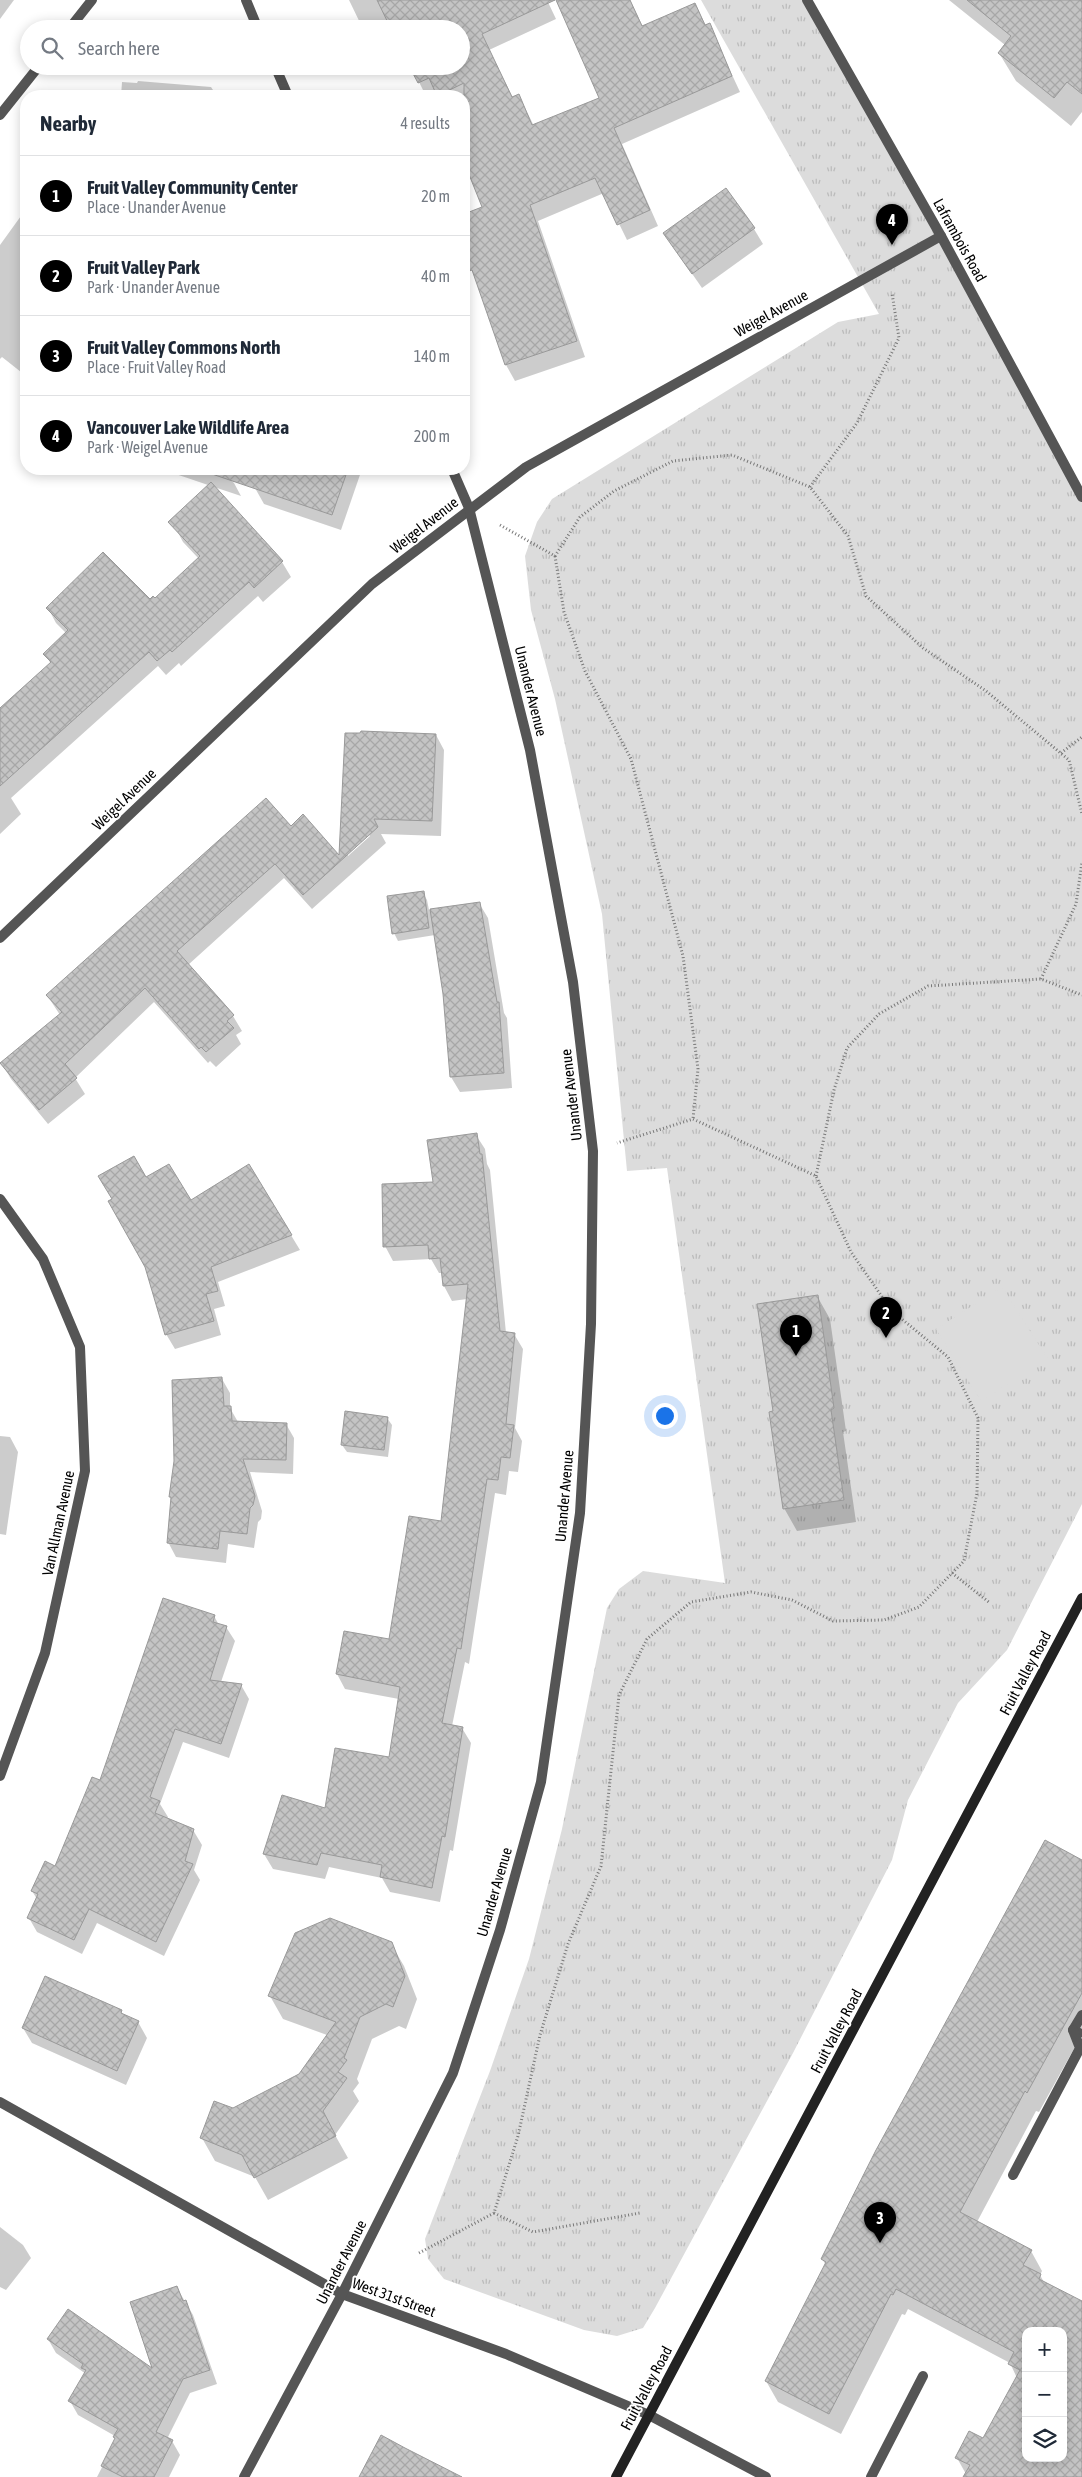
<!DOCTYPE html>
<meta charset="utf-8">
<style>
:root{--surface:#fff;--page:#f2f2f3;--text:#1f2937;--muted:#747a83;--line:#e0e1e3;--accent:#000}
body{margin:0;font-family:"Asap Condensed",sans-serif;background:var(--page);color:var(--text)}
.controls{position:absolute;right:15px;bottom:15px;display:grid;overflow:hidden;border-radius:10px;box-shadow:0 2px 12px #0003}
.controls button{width:45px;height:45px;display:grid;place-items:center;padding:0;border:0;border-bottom:1px solid var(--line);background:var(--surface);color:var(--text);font:25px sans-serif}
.you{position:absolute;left:664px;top:1415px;width:18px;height:18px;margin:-12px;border:4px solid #fff;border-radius:50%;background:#1a73e8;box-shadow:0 0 0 8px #1a73e833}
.badge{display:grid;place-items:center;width:32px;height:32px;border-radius:50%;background:var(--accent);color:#fff;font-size:16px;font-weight:700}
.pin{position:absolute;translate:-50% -41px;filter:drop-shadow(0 1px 2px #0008)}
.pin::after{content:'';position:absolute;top:26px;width:18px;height:15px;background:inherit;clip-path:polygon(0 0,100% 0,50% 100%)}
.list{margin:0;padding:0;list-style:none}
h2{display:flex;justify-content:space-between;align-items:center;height:65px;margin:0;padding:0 20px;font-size:21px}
h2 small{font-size:16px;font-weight:400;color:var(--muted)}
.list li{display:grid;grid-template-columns:32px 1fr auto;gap:15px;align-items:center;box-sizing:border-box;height:80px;padding:0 20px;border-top:1px solid var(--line)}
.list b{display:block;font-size:19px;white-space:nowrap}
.list p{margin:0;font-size:16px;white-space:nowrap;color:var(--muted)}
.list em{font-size:16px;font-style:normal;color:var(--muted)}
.icon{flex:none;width:28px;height:28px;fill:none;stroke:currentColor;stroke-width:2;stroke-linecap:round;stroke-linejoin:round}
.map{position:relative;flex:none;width:1082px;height:2477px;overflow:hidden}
.search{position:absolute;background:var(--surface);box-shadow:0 2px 12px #0003;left:20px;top:20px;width:450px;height:55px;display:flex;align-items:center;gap:12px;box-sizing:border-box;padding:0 18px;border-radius:28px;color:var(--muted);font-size:19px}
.panel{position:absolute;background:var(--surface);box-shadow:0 2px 12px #0003;left:20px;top:90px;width:450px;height:385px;border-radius:20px}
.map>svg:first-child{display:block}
</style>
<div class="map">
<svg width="1082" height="2477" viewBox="0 0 1082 2477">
<defs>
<pattern id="park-tufts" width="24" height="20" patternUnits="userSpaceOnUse" patternTransform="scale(1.25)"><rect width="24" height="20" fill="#dcdcdc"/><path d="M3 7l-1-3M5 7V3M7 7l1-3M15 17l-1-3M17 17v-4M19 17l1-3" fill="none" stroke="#bbb"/></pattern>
<pattern id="building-cross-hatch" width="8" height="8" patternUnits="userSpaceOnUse" patternTransform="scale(1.25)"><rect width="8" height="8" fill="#c4c4c4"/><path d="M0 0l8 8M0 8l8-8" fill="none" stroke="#a7a7a7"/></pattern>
</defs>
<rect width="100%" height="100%" fill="#fff"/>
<path fill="url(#park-tufts)" d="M701,0H805L1082,490V1504L1007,1650L958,1703L908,1800L892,1860L793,2053L655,2308L643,2328L617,2336L584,2330L444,2279L428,2259L425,2239L490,2071L529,1959L562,1829L607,1608L619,1589L643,1571L725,1583L667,1168L627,1171L602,914L555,699L531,610L525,556L537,522L552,499L838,322L879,314Z"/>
<path fill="#dcdcdc" d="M1002,1287L1048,1359L981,1401L936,1329Z"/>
<g fill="#0003" fill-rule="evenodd">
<path d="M0,0H14L0,19Z"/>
<path d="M349,0H547L556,19L489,50L513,98L519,96L534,126L600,98L557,0H630L643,27L695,4L706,26L709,25L740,92L622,144L658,226L627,240L604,193L538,221L585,357L515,381L506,365L479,285L464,253V216L484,208L467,167L464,169V96H426L411,66H461V29H363Z"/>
<path d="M949,0H1082V112L1071,126L1016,81L999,53L1005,45Z"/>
<path d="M138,81L211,87L217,96H121L122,82L137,83Z"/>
<path d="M26,209V376L2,357L0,359V245Z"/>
<path d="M754,229L763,244L702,288L664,233Z"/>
<path d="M161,469H220L234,483L241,496L214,487L282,562L291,577L263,602L258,596L181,666L179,663L166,675L158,666L11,798L21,814L0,834V710L51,664L45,654L66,633L56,623L48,608L155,599L199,559L183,542L175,527L208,485Z"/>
<path d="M261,469H362L341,530L264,504L255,488Z"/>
<path d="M436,735L444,750L441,836L381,834L386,843L312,909L284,878L188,965L233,1016L242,1031L236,1035L241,1044L216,1067L210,1061L208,1063L154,1002L75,1078L85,1094L48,1124L11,1079L2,1064L60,1015L47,995L87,958L89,960L291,828L341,858ZM369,834L370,836L348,856V852Z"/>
<path d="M423,893L427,900L429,910L479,903L488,918L504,1013L507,1018L512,1088L460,1092L451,1077L444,994L435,935L398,941L394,933Z"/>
<path d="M476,1135L485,1149L487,1164L490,1170L506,1333L514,1334L523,1349L515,1428L522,1441L518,1472L509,1471L506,1495L495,1493L469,1664L465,1662L452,1726L462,1728L471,1743L453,1851L450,1850L440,1902L390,1892L382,1878L329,1867L325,1879L273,1869L264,1854L390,1759L399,1699L345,1689L337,1674L345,1632L390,1641L442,1522L467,1299L452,1301L444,1286L443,1273H439L431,1259L393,1261L385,1246Z"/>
<path d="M249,1166L300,1250L218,1282L225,1306L214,1309L221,1335L175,1349L166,1334L190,1202Z"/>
<path d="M817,1296L830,1319L846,1431L843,1432L856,1522L797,1531L784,1508L774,1412Z"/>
<path d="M222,1379L230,1393V1408L238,1422L286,1424L294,1438L293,1474L250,1472L262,1511L261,1519L258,1522L254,1548L228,1544L226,1563L176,1557L168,1542L172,1500L170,1497Z"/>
<path d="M387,1418L392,1425L388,1457L347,1452L342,1445Z"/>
<path d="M0,1436L10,1437L18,1452L6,1535L0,1534Z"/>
<path d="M214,1616L219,1625L226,1627L235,1641L221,1682L241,1685L249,1699L229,1758L183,1742L160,1804L168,1817L167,1819L193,1830L202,1845L194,1870L200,1880L164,1956L97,1923L82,1954L37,1932L29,1918L37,1899L32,1891L56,1868L101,1782Z"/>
<path d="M1082,1861V2034L1039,2112L1036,2111L977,2222L1031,2251L1042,2271L1040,2275L1045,2284L1082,2302V2477H965L966,2474L957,2458L983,2440L1017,2378L1010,2363L908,2309L905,2315L902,2314L841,2434L778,2402L766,2381L826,2265L822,2259ZM1026,2331H1063V2458H1026Z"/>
<path d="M391,1944L404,1966L417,1999L406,2029L399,2026L372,2039L357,2079L359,2083L353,2091L359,2101L335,2135L348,2158L268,2200L255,2177L215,2161L202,2138L233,2110L299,2075L327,2035L283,2019L270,1996Z"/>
<path d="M121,2011L123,2015L138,2022L147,2038L126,2085L32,2043L23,2028Z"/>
<path d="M0,2227L23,2245L31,2258L6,2290L0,2287Z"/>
<path d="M177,2288L193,2315L217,2384L190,2393L167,2439L172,2441L180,2455L169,2477H97L116,2440L115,2436L78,2415L70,2401L86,2374L56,2353L48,2339L155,2371Z"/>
</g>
<g fill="url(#building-cross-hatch)" stroke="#999" fill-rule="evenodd">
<path d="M377,0H555L482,34L512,97L519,94L532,125L599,98L556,0H630L642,26L695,3L705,25L710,23L732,76L614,128L650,210L617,225L595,178L530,205L577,341L505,365L472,270L464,273V214L482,207L464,162V83L437,96L429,78L418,83L409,66H461V29H391Z"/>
<path d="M967,0H1082V94L1067,82L1054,98L998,53L1011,36Z"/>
<path d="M726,188L755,228L692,274L663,233Z"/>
<path d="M213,469H348L332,515L212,474Z"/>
<path d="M211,482L283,561L254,588L249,582L172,652L170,650L157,661L149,652L0,786V708L51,662L43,654L68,630L46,608L103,552L150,599L153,596L155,598L200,556L168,522Z"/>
<path d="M361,731L436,734L432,821L374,819L378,827L303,895L275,864L177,951L234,1015L227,1021L234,1028L206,1052L201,1047L199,1049L145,988L65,1064L77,1078L39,1110L0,1063L62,1012L46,995L266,798L291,826L303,814L339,855L345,733H360Z"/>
<path d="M424,891L429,928L392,934L387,896Z"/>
<path d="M480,902L497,1002H499L504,1073L450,1077L443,994L430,909Z"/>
<path d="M477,1133L480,1154H482L500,1331L515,1333L506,1424L514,1425L510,1458L501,1457L498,1480L487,1479L461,1649L457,1648L442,1723L463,1727L445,1837L442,1836L432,1888L380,1877L382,1865L321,1853L317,1865L263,1854L282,1795L325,1808L335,1748L389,1757L400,1687L336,1674L344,1631L389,1639L409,1516L441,1521L468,1284L443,1286L440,1258L429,1259L428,1245L383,1247L382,1184L433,1182L427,1140Z"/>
<path d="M134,1156L146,1177L169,1164L191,1200L249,1164L292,1235L211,1267L218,1291L206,1294L214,1321L165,1335L145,1267L108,1201L112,1199L98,1176Z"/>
<path d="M818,1295L834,1408L831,1410L844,1500L783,1509L769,1412L773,1411L757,1304Z"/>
<path d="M222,1377L224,1406H231L232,1421L287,1423L286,1460L243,1459L255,1496L253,1505L250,1508L247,1534L220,1531L218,1549L167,1543L171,1497H169L174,1461L172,1380Z"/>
<path d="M345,1411L388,1417L384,1450L341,1445Z"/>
<path d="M163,1598L215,1615L213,1622L227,1626L210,1680L242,1684L221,1744L175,1729L150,1797L160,1801L155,1813L194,1829L185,1861L193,1864L156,1942L89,1909L74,1940L27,1918L38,1894L31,1891L45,1861L55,1866L92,1777L100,1780Z"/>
<path d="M1045,1840L1082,1860V1993L1027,2093L1025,2091L960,2212L1032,2250L1023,2265L1041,2274L1039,2279L1082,2301V2477H963L970,2465L955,2458L969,2431L983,2438L1020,2370L1008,2364L1014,2352L896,2289L893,2295L891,2294L829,2414L765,2381L826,2262L821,2259L876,2150ZM1026,2331H1063V2458H1026Z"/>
<path d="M330,1918L392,1942L405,1976L393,2007L386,2004L360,2017L344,2058L347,2060L338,2072L347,2078L323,2111L336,2136L254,2178L242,2155L200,2138L214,2101L233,2108L299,2074L336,2022L268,1996L295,1933Z"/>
<path d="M45,1976L122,2010L121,2013L139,2021L117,2071L22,2028Z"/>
<path d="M177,2286L183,2301L186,2300L210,2370L183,2379L156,2432L173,2440L154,2477H123L101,2466L115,2438L113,2437L118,2429L68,2401L86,2370L81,2368L83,2364L47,2339L68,2309L152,2368L130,2302Z"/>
<path d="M381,2435L405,2448L462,2477H359Z"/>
</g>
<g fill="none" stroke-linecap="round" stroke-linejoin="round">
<g stroke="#777" stroke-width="3" stroke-dasharray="1 2.5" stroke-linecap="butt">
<path d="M810,487L857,423L899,338L892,293"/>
<path d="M500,525L555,556L580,517L614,491L673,461L732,455L810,487L848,536L866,596L923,648L986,691L1069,760L1082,814"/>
<path d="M555,556L564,612L585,671L631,759L683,956L698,1069L693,1119"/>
<path d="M1061,753L1082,737"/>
<path d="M1041,979L1076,904L1082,862"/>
<path d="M816,1176L834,1090L847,1048L879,1014L928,986L1041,979L1082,995"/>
<path d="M952,1573L990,1603"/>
<path d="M494,2213L533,2232L640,2213"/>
<path d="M419,2253L494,2213L518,2136L540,2035L568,1944L601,1866L619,1695L647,1639L691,1602L751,1592L792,1600L833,1621L884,1620L919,1607L964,1561L977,1493L978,1418L948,1357L892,1311L851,1252L816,1176L693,1119L617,1143"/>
</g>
<g stroke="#555" stroke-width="10">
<path d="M1079,2033L1073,2030L1082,2015"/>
<path d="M1013,2175L1080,2048L1073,2030"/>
<path d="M871,2477L923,2376"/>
</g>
<g stroke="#555" stroke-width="10">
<path d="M246,0L258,29"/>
<path d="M807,0L941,236L1082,497"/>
<path d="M69,29L92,0"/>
<path d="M275,66L288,96"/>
<path d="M0,115L39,66"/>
<path d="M0,938L372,584L526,467L941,236"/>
<path d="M0,1199L43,1259L80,1347L85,1471L45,1653L0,1776"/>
<path d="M0,2102L342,2294L506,2354L649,2415L766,2477"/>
<path d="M244,2477L342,2294L453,2073L500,1930L541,1782L580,1513L591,1324L593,1151L573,982L530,750L469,508L452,469"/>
</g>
<path stroke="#222" stroke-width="10" d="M616,2477L1082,1598"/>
</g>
<g text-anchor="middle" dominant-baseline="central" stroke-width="4" stroke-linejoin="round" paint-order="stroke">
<g font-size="15" fill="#000" stroke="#fff">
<text transform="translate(960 240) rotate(61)">Laframbois Road</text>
<text transform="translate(771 313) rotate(-29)">Weigel Avenue</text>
<text transform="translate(424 525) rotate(-38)">Weigel Avenue</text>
<text transform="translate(531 691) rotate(76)">Unander Avenue</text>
<text transform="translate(124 799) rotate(-44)">Weigel Avenue</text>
<text transform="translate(571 1095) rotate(-97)">Unander Avenue</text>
<text transform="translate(564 1496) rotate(-85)">Unander Avenue</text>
<text transform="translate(58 1523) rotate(-78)">Van Allman Avenue</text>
<text transform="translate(1025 1673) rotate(-62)">Fruit Valley Road</text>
<text transform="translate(494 1892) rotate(-74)">Unander Avenue</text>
<text transform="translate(836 2031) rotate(-62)">Fruit Valley Road</text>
<text transform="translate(341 2262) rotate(-63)">Unander Avenue</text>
<text transform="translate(394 2297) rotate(20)">West 31st Street</text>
<text transform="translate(646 2388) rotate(-62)">Fruit Valley Road</text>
</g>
</g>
</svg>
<div class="controls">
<button>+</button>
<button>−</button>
<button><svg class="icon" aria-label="layers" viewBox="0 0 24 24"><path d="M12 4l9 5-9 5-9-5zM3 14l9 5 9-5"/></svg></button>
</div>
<div class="you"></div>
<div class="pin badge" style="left:796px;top:1356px">1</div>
<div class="pin badge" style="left:886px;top:1338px">2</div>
<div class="pin badge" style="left:880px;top:2243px">3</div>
<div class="pin badge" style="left:892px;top:245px">4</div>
<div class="search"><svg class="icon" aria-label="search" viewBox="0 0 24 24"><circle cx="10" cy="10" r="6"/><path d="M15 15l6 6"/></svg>Search here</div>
<section class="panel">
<h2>Nearby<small>4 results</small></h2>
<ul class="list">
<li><span class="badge">1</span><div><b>Fruit Valley Community Center</b><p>Place · Unander Avenue</p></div><em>20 m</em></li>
<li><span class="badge">2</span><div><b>Fruit Valley Park</b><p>Park · Unander Avenue</p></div><em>40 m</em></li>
<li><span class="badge">3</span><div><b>Fruit Valley Commons North</b><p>Place · Fruit Valley Road</p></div><em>140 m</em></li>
<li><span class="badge">4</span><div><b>Vancouver Lake Wildlife Area</b><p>Park · Weigel Avenue</p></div><em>200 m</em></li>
</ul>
</section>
</div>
